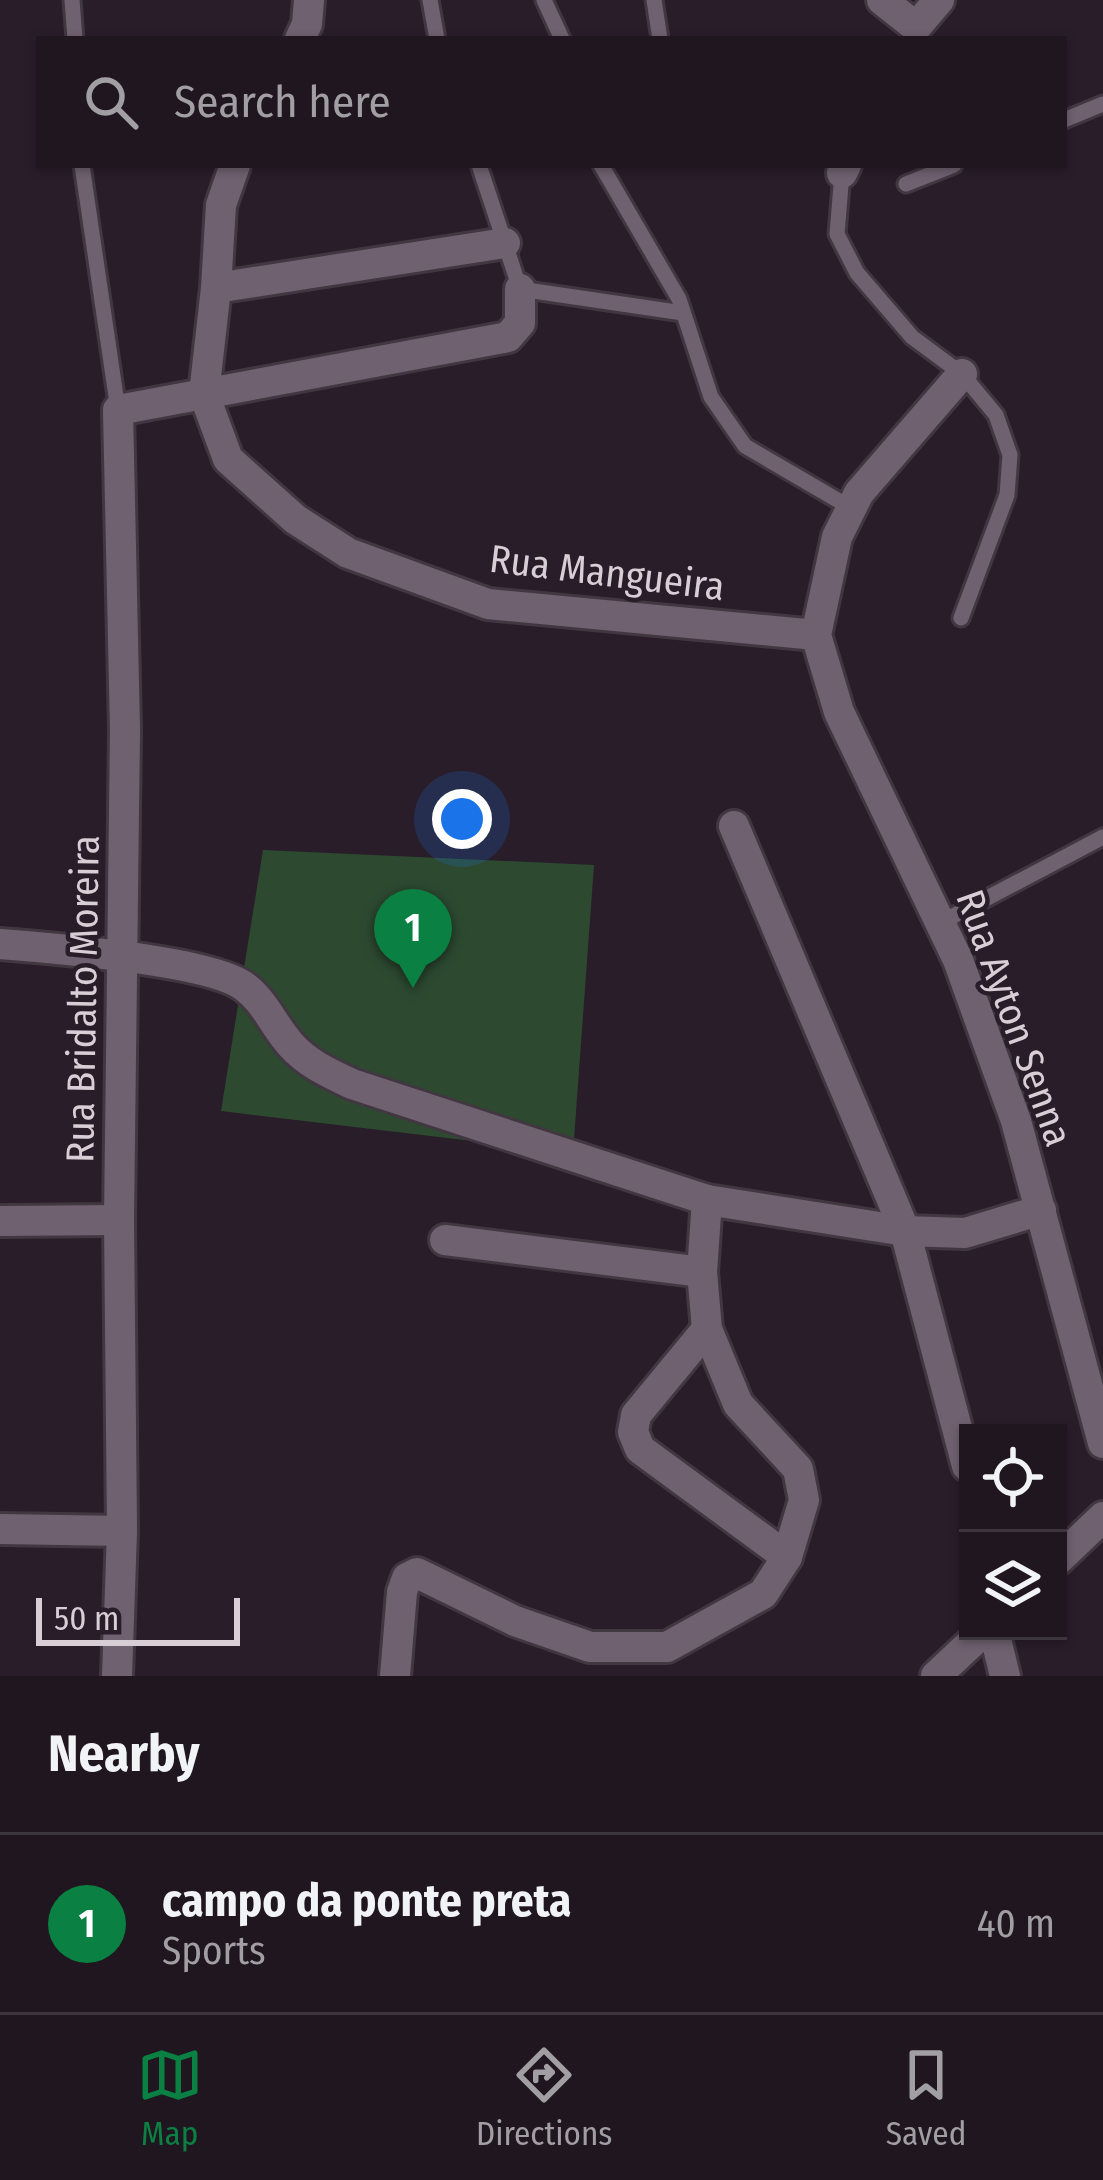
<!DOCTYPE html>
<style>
:root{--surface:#1f161f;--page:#271f28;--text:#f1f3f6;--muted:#a19fa4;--line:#3c353d;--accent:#0b8043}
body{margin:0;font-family:"Fira Sans Condensed",sans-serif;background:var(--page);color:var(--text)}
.controls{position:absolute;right:36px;bottom:36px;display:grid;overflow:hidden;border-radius:0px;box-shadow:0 3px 9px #0004}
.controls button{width:108px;height:108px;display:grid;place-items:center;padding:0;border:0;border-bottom:3px solid var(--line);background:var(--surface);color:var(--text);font:60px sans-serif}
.scale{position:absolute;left:36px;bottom:30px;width:204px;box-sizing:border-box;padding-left:12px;border:6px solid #d7ced6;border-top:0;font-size:33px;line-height:42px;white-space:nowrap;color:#d7ced6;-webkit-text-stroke:9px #291d29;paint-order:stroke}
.you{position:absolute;left:462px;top:819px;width:42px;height:42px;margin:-30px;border:9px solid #fff;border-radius:50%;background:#1a73e8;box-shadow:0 0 0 18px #1a73e833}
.badge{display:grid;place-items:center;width:78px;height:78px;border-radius:50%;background:var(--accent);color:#fff;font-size:39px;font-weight:700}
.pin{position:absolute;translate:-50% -99px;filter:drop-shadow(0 3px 6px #0008)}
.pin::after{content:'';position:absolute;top:63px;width:42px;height:36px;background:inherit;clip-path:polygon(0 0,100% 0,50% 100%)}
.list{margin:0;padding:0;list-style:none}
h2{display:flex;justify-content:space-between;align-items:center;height:156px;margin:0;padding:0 48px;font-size:51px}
h2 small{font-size:39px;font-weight:400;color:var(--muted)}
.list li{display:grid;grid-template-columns:78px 1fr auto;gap:36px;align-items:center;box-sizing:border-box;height:180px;padding:0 48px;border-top:3px solid var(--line)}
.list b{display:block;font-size:45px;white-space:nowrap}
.list p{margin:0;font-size:39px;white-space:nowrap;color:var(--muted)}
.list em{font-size:39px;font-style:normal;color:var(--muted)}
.icon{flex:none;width:66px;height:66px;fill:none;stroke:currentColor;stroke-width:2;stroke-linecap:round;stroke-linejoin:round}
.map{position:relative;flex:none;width:1103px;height:1676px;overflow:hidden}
.search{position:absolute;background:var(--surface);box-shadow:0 3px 9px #0004;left:36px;right:36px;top:36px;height:132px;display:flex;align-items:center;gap:30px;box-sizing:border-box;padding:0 42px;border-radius:0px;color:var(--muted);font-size:45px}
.sheet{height:336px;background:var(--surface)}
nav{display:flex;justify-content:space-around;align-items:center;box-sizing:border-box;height:168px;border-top:3px solid var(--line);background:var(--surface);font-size:33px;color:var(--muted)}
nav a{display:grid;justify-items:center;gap:6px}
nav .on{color:var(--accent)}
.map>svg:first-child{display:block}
</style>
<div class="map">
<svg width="1103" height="1676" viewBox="0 0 1103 1676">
<rect width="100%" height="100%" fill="#291d29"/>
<path fill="#2d4a31" d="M263,850L594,865L573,1153L221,1111Z"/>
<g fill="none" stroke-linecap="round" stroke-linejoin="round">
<defs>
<g id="lane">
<path d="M72,0L75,39"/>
<path d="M430,0L437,39"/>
<path d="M544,0L562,39"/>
<path d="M654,0L660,39"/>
<path d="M1064,120L1103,104"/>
<path d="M82,165L118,410"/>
<path d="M479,165L520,289L683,313"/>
<path d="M601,165L679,299L711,397L745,446L851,508"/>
<path d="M842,173L837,234L857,273L912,337L962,374L996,415L1010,455L1007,495L961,618"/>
<path d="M906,184L954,165"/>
<path d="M940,923L1103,837"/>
</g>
<g id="street">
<path d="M882,0L916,27L939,0"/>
<path d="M300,39L307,24L309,0"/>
<path d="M235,165L221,205L216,288L204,394L228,459L295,519L348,553L488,604L816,635"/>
<path d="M842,173L846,165"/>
<path d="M216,288L505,243"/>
<path d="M962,374L859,493L837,537L816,635L839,712L958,960L1016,1121L1103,1443"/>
<path d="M734,826L905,1231L967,1466"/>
<path d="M0,944C49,948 210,960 245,987C265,1002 274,1026 291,1045C308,1064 329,1073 352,1084L707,1200"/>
<path d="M0,1221L119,1220"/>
<path d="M445,1240L702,1272"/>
<path d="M707,1329L636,1415L633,1432L640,1449L787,1557"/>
<path d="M0,1529L122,1531"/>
<path d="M1058,1560L1103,1517"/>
<path d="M994,1631L1005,1676"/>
<path d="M117,1676L122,1531L119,1220L125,730L118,410L508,337L520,323V289"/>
<path d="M395,1676L402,1592L407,1578L417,1573L515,1621L590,1647H667L763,1594L787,1557L804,1500L798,1469L738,1404L707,1329L702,1272L707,1200L905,1231L965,1233L1041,1210"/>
<path d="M936,1676L984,1631"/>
</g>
</defs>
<use href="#lane" stroke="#413741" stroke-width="21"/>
<use href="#street" stroke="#413741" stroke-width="36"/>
<use href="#lane" stroke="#706170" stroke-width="15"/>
<use href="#street" stroke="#706170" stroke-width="30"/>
</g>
<g text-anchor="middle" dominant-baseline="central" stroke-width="9" stroke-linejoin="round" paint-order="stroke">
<g font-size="39" fill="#d7ced6" stroke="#291d29">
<text transform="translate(607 573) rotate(7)">Rua Mangueira</text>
<text transform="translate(83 999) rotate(-89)">Rua Bridalto Moreira</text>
<text transform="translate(1014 1018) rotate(70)">Rua Ayton Senna</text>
</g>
</g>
</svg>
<div class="controls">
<button><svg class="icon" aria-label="locate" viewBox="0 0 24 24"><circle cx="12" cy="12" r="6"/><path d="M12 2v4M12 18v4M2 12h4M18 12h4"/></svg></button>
<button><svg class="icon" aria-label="layers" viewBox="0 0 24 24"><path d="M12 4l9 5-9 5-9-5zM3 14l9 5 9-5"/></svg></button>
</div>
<div class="scale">50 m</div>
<div class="you"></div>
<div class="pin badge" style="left:413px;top:988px">1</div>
<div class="search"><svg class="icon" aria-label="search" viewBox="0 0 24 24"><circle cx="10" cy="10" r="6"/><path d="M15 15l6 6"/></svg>Search here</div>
</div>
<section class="sheet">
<h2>Nearby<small></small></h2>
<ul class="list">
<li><span class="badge">1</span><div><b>campo da ponte preta</b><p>Sports</p></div><em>40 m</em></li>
</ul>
</section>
<nav>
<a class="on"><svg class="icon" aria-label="map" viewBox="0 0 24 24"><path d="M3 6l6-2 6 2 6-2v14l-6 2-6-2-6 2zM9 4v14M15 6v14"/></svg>Map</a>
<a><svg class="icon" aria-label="directions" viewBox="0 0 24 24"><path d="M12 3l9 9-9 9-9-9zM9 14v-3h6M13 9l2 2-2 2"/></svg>Directions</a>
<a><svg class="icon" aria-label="saved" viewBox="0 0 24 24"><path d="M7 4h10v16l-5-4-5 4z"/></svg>Saved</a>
</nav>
